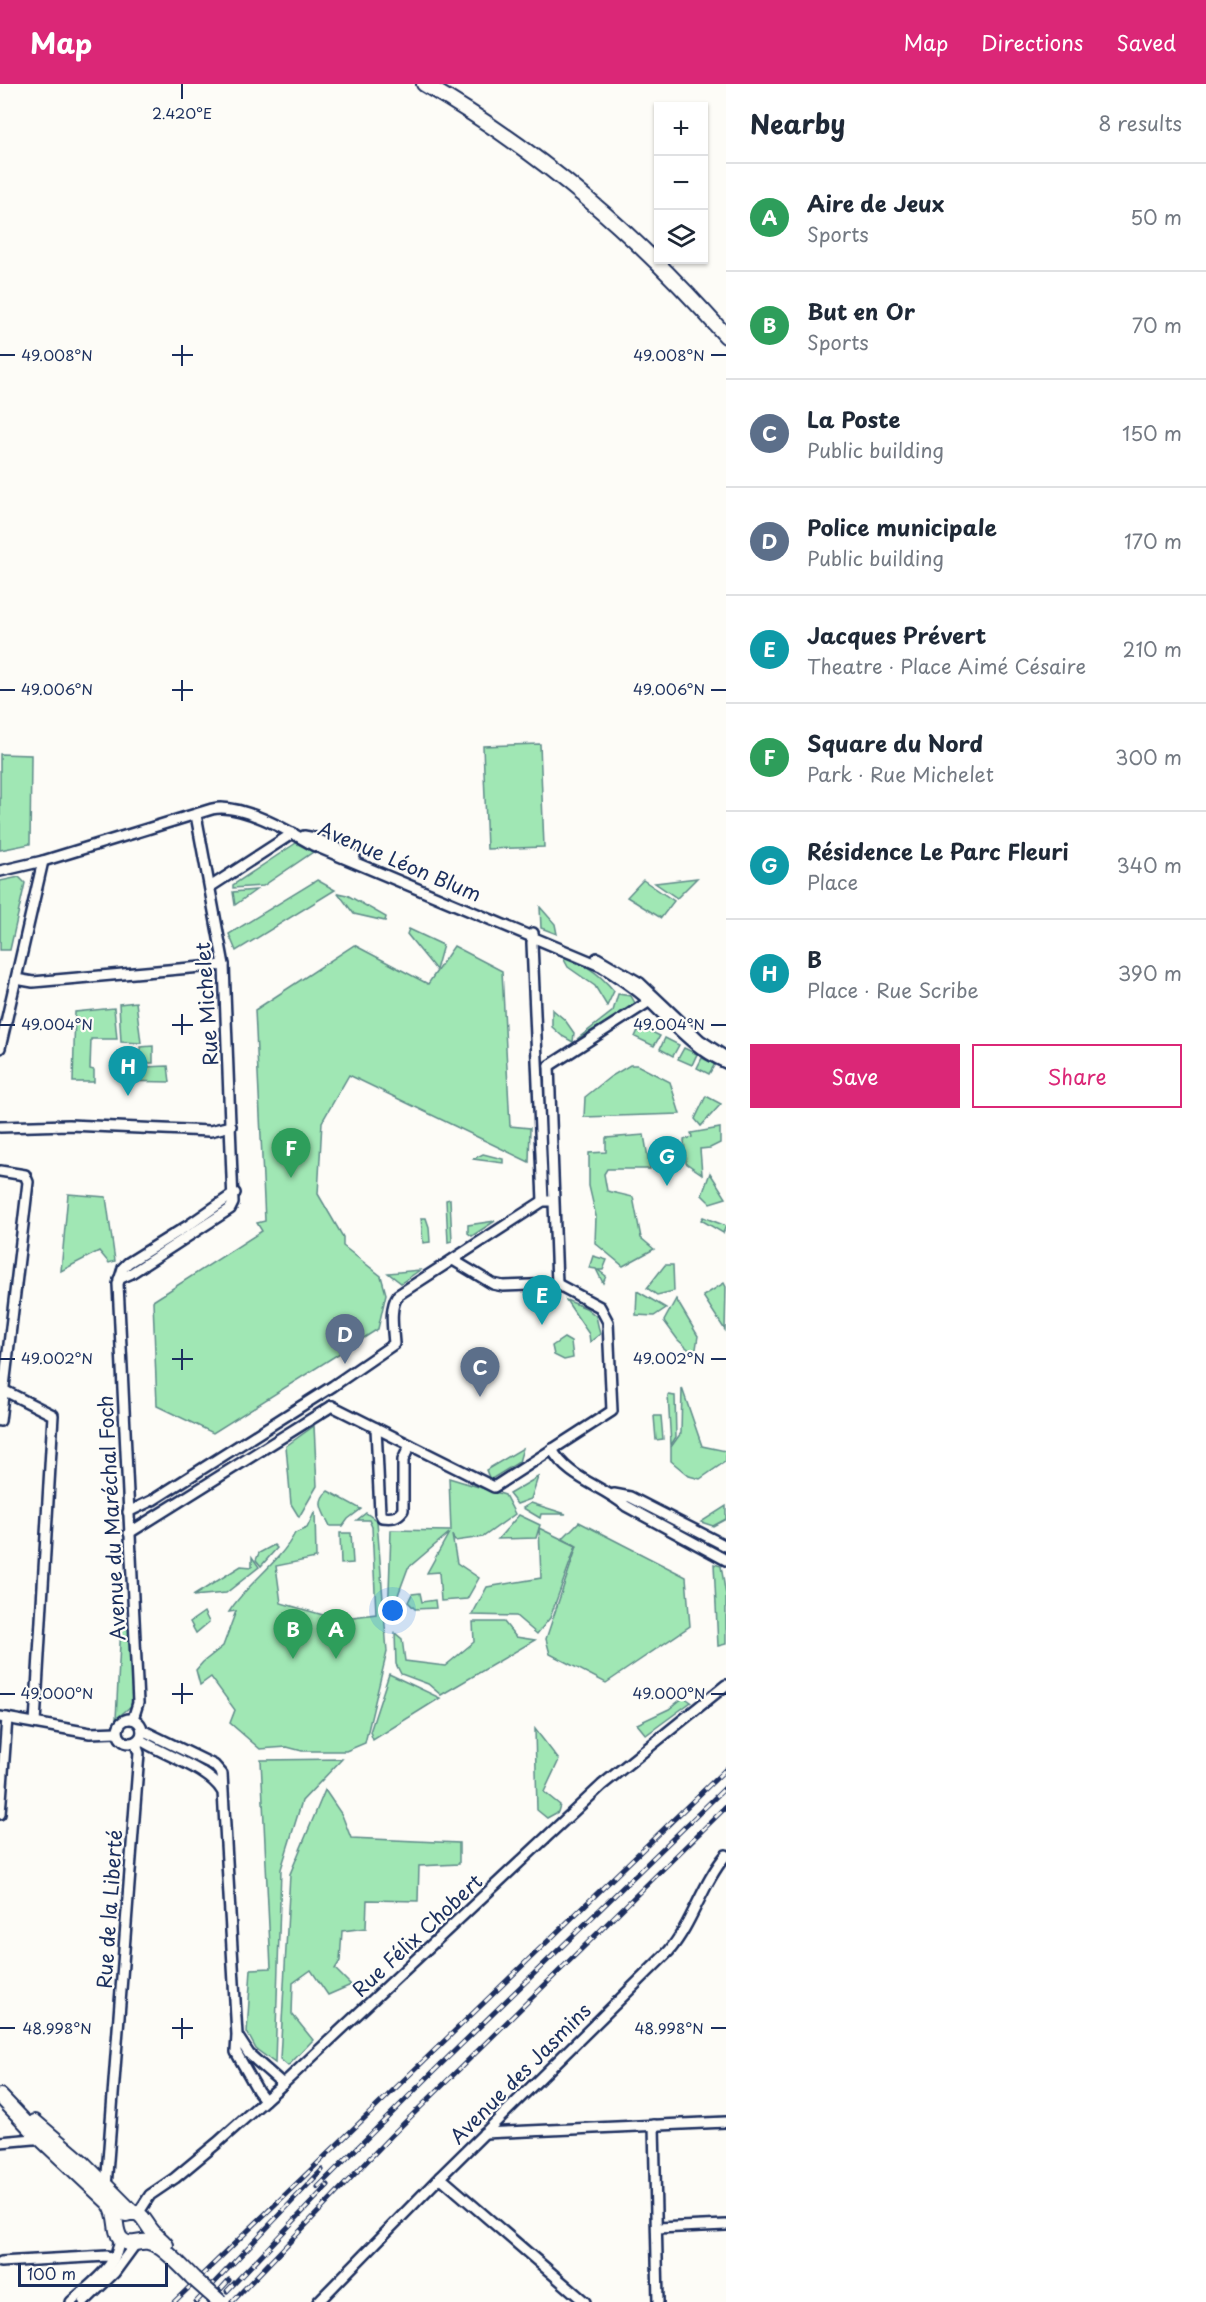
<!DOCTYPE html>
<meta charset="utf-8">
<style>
:root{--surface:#fff;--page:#f2f2f3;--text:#1f2937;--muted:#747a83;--line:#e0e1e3;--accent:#db2777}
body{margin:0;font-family:"Playpen Sans",sans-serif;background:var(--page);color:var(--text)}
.controls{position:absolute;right:18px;top:18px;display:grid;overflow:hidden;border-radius:0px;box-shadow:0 2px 4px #0004}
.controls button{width:54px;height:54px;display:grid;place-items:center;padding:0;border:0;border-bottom:2px solid var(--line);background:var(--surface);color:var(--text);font:30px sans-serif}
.scale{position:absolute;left:18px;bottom:15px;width:150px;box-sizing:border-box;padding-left:6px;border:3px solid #1b2f5e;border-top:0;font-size:16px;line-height:21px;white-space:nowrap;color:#1b2f5e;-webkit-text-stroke:4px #fdfcf7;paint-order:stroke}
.you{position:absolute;left:393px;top:1527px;width:21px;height:21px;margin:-15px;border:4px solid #fff;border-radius:50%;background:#1a73e8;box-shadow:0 0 0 9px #1a73e833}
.badge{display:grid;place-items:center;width:39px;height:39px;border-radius:50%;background:var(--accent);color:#fff;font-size:20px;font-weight:700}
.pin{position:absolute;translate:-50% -50px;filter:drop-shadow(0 2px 3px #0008)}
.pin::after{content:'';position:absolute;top:32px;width:21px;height:18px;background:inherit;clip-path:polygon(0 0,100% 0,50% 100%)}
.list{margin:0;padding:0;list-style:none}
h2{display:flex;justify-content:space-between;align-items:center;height:78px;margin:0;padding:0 24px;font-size:26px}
h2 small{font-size:20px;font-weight:400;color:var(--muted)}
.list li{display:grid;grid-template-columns:39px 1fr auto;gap:18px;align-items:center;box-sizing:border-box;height:108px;padding:0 24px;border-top:2px solid var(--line)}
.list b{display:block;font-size:22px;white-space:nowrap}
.list p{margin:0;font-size:20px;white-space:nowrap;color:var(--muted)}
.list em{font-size:20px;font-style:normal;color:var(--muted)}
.actions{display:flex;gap:12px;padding:18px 24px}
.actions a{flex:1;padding:14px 0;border:2px solid var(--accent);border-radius:0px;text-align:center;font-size:21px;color:var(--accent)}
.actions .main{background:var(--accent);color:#fff}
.icon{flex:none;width:33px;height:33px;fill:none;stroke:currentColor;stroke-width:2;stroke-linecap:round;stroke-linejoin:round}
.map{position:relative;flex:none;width:726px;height:2218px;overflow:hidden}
header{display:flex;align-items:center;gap:36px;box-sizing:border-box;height:84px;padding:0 30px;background:var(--accent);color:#fff}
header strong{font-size:28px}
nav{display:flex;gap:33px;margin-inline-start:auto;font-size:21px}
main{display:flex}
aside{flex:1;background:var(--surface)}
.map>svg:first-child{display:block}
</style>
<header>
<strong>Map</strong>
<nav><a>Map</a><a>Directions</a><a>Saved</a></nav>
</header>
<main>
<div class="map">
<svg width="726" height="2218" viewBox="0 0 726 2218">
<rect width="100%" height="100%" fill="#fdfcf7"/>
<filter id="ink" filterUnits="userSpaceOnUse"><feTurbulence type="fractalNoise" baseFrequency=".0167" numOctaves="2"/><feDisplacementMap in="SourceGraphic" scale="12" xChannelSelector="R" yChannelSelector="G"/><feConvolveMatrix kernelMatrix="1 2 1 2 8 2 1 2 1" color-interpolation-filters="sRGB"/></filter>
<g filter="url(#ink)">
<g fill="#a0e7b4" stroke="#5e8b89" stroke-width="1.5">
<path d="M540,660L544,763L487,765L483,662Z"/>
<path d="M0,670L31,671V675L30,760L0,766Z"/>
<path d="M296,759L313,768L263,802L233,804V801Z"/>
<path d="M19,793L25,799L10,866H0V797Z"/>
<path d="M697,794L677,814L655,799Z"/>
<path d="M317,796L335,806L236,867L229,850Z"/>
<path d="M643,796L674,817L661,834L627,813Z"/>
<path d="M256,806L235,821L233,808Z"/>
<path d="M338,809L347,811L386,833L385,837L354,830Z"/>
<path d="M540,823L555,840L557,850L541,844Z"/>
<path d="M409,845L443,861L436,886L407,850Z"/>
<path d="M354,861L428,900L454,862L502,887L510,1042L530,1044L529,1078L349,991L322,1038L318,1110L343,1153V1162L381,1192L386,1210L378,1245L213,1349L157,1322L153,1217L262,1147L257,1139L265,1137L255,926Z"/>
<path d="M562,872C584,878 600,890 614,907L607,922L595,902L568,883Z"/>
<path d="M618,910L631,912L635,919L623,929L577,955L613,927Z"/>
<path d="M136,918L141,959L121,958L119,920Z"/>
<path d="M114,924L117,955H91L90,985L94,986V998H73L75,928Z"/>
<path d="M552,925L565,936L574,949L573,958L562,952L552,943Z"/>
<path d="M640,942L660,952L654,962L635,953Z"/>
<path d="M665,954L679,961L673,972L660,965Z"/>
<path d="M153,962V979H141L140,963Z"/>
<path d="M684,964L697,970L692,981L678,975Z"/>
<path d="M702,974L715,980L709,990L697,984Z"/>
<path d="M630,981H637L670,998L680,1030L584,1033L585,1013L610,993Z"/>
<path d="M168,982L170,998L120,997V984Z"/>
<path d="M706,1012L721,1020L701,1042L695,1035Z"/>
<path d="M720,1044V1059L710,1064L700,1065L702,1090L686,1079L684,1056L692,1053L691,1049Z"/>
<path d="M644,1051L650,1085H607L604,1090L607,1107L633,1113L641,1154L654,1165L623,1182L595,1159L596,1132L589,1102V1069L606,1068V1054Z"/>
<path d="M483,1070L503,1075V1079L473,1075Z"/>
<path d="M710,1089L726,1114L710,1119L702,1111Z"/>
<path d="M68,1110L106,1113L115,1177L109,1179L99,1167L61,1187Z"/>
<path d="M450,1115L452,1157L448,1158L446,1116Z"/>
<path d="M703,1133L726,1142L723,1149L701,1136Z"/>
<path d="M421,1134H426L429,1143L430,1158L423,1159Z"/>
<path d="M495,1137L472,1152L468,1149V1141Z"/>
<path d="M593,1172L607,1176L603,1186H598L606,1192L603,1199L596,1185L589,1184Z"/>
<path d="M665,1181H673L674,1207L657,1211L647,1204Z"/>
<path d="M420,1186L401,1199L388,1189Z"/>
<path d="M724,1199L726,1203L725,1246L703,1212Z"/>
<path d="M637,1207L666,1224L654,1232L636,1231Z"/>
<path d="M676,1215L698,1252L695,1271L678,1256L664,1237Z"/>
<path d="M566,1216L586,1224L596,1232L600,1250L590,1258L589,1250Z"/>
<path d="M564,1254L571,1258L573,1274L564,1276L554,1271L552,1262Z"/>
<path d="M682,1304L702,1362L726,1367V1377L700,1395L689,1392L671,1377V1363L681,1349Z"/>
<path d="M668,1311L675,1312L676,1353L671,1361Z"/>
<path d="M654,1332H661L663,1355L656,1356Z"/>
<path d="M314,1342L317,1402L299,1433L291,1420L286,1362Z"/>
<path d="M523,1364L519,1378L490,1396L486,1386Z"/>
<path d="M538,1393L531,1415L517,1420L509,1410Z"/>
<path d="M449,1394L505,1411L515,1430L483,1453L455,1457L452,1451L457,1479L479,1494L467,1515L441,1517L439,1488L427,1489L449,1449L408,1484L388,1538L391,1446L451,1447Z"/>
<path d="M328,1407L361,1425L348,1435L343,1442H330C324,1429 314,1418 328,1407Z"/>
<path d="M531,1419L566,1430H541L540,1434L523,1424Z"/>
<path d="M726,1422V1435L713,1442L701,1438Z"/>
<path d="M315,1427L316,1474L276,1482L281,1519L337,1535L376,1530L372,1443L369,1436H357L366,1429L377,1437L387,1568L365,1659L346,1667H302L287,1663L260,1665L230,1639L235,1626L211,1593L200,1601L196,1586L203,1578L223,1562L236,1527L229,1528C247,1499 279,1480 295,1449L307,1444Z"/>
<path d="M519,1431L540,1441L539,1444L576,1462L550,1534L537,1550L516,1532L472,1531L487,1503L541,1494L539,1444L536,1454L498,1455Z"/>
<path d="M579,1438L686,1493L690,1542L606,1599L550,1570L546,1555L577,1462L563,1454Z"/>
<path d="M340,1449H351L353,1479L341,1480Z"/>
<path d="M274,1461L277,1464L261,1482L256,1476L259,1469Z"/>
<path d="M252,1473L259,1483L226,1509L193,1512L241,1482L252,1483Z"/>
<path d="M714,1480L721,1482L726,1511V1560L718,1562Z"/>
<path d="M420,1509L422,1518L435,1516L436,1524L415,1525L408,1518L412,1510Z"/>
<path d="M204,1528L209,1538L196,1549L190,1538Z"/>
<path d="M473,1538H504L516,1553L535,1556L441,1611L428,1600L401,1590L396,1580L395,1549L402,1555L405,1577L445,1582L474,1558Z"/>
<path d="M121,1541L131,1545L134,1593L131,1622L116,1635Z"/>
<path d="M389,1590L440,1614L373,1656L370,1648Z"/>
<path d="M684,1613L691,1618L646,1651L637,1640L669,1625Z"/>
<path d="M535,1645L559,1676L544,1708L560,1721L558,1728L547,1734L537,1726Z"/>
<path d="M342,1675L302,1717L281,1785L275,1979L256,1965L247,1948L251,1885L271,1884L261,1676Z"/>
<path d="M325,1706L342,1731L351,1754L459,1759V1780L419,1782L418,1817L367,1816L366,1844L342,1847L340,1877L335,1885L351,1901L328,1911L311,1886L293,1899L292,1930L313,1956L288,1982L280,1975L290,1790Z"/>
</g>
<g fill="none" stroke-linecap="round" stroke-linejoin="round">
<defs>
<g id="street">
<path d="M304,752L315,754L355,772"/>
<path d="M0,787L43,777L212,725C239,718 289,747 313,761L601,882C618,893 636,904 650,918C674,941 695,966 726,979"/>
<path d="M210,803L293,749"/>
<path d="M533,849L532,859L543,1117"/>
<path d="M597,874L640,899L700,956L726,973"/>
<path d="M16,895L33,898L224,881"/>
<path d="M0,964L43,777"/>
<path d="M549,982L557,1200"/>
<path d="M549,982L653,915"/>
<path d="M0,1043L69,1041L210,1047L231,1042"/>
<path d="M0,1087L25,1091L28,1098L0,1337"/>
<path d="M119,1195L130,1190L230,1125L233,1119L224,881L196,731"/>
<path d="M5,1307L53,1331L35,1639"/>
<path d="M332,1322L494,1403L612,1327L608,1238L600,1223L557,1200L503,1202L493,1200L453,1176"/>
<path d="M376,1344L380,1429L382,1433C392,1434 397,1434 403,1426V1376L410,1361"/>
<path d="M552,1365C567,1394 601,1401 626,1422L726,1476"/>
<path d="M614,1410L630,1413L726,1462"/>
<path d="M128,1428L153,1416L333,1302L394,1260C393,1244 389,1224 398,1211L543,1117H553"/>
<path d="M129,1449L332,1322"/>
<path d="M0,1633L90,1649L117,1648"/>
<circle cx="130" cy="1647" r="12"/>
<path d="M133,1635L138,1619L118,1200L123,1184L128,1179L189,1141L235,1109"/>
<path d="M142,1646L214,1681L222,1690L237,1951L236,1968L258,2007L265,2016"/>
<path d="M139,1655C161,1670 210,1685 222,1707"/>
<path d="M0,1730L7,1634"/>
<path d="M238,1953L249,1970L283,2000"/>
<path d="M654,2041L658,2218"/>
<path d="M484,2049L726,2038"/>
<path d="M0,2058L45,2054"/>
<path d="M440,2093L585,2218"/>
<path d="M106,2103L139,1669L135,1658"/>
<path d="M135,2129L141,2125L150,2111L175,2094L217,2059L283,2000L602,1701L726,1601"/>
<path d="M657,2144L726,2141"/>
<path d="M0,2178L107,2172L114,2174"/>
<path d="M71,2218C90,2200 122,2180 119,2151"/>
<path d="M84,2218L114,2189L136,2159"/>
<path d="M318,2218L440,2093L669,1867C693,1838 702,1800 726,1771"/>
</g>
<g id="secondary">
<path d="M424,0C543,69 636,150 726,252"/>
<path d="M0,2012L41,2055L109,2119C119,2131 113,2146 121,2155C130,2164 138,2156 148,2158C162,2160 183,2184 193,2194"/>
<path d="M35,2038L83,2079L133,2129"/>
<path d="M126,2130C142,2125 143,2136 152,2147C156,2152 162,2156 166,2161"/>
</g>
</defs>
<use href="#street" stroke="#1b2f5e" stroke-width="14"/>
<use href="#secondary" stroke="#1b2f5e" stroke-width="18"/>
<use href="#street" stroke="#fdfcf7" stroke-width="9"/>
<use href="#secondary" stroke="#fdfcf7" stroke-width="14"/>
<defs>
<g id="rail">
<path d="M318,2103L434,1987L726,1703"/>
<path d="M227,2207L328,2101"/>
<path d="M174,2218L726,1685"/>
<path d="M196,2218L322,2086"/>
<path d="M209,2218L229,2196"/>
<path d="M232,2218L391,2052L726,1723"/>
</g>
</defs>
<use href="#rail" stroke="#1b2f5e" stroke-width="5"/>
<use href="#rail" stroke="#fdfcf7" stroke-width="3" stroke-dasharray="9" stroke-linecap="butt"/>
<defs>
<path id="secondary-bridge" d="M193,2194L220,2218"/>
</defs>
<use href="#secondary-bridge" stroke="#1b2f5e" stroke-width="18" stroke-linecap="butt"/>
<use href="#secondary-bridge" stroke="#fdfcf7" stroke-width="14"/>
</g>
</g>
<path fill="none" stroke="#1b2f5e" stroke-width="2" d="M182,0V15M182,261V282M0,271H15M172,271H193M711,271H726M182,596V617M0,606H15M172,606H193M711,606H726M182,930V951M0,941H15M172,941H193M711,941H726M182,1265V1286M0,1275H15M172,1275H193M711,1275H726M182,1599V1620M0,1610H15M172,1610H193M711,1610H726M182,1934V1955M0,1944H15M172,1944H193M711,1944H726"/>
<g text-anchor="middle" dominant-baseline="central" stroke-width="4.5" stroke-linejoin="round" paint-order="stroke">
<g font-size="20" fill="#1b2f5e" stroke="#fdfcf7">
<text transform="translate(400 777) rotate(23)">Avenue Léon Blum</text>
<text transform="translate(206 920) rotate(-94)">Rue Michelet</text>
<text transform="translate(111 1434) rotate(-93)">Avenue du Maréchal Foch</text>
<text transform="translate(109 1825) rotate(-86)">Rue de la Liberté</text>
<text transform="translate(417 1851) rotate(-43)">Rue Félix Chobert</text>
<text transform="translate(520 1989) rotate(-45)">Avenue des Jasmins</text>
</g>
</g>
<g font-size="15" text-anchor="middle" fill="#1b2f5e" stroke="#fdfcf7" stroke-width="4.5" stroke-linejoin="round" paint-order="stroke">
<text x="182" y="35">2.420°E</text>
<text x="57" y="277">49.008°N</text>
<text x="669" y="277">49.008°N</text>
<text x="57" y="611">49.006°N</text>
<text x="669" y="611">49.006°N</text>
<text x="57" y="946">49.004°N</text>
<text x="669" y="946">49.004°N</text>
<text x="57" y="1280">49.002°N</text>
<text x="669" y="1280">49.002°N</text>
<text x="57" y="1615">49.000°N</text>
<text x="669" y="1615">49.000°N</text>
<text x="57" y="1950">48.998°N</text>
<text x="669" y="1950">48.998°N</text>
</g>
</svg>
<div class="controls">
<button>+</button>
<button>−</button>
<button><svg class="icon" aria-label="layers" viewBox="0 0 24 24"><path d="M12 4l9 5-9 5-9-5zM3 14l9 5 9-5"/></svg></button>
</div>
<div class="scale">100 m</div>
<div class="you"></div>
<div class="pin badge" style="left:336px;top:1575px;background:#2e9e5b">A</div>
<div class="pin badge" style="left:293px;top:1575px;background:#2e9e5b">B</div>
<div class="pin badge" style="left:480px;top:1313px;background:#5c6f8a">C</div>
<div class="pin badge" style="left:345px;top:1280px;background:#5c6f8a">D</div>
<div class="pin badge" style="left:542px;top:1241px;background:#0f9aa8">E</div>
<div class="pin badge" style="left:291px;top:1094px;background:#2e9e5b">F</div>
<div class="pin badge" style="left:667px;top:1102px;background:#0f9aa8">G</div>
<div class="pin badge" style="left:128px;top:1012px;background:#0f9aa8">H</div>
</div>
<aside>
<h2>Nearby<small>8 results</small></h2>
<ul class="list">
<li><span class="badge" style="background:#2e9e5b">A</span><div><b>Aire de Jeux</b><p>Sports</p></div><em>50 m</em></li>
<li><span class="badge" style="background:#2e9e5b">B</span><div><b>But en Or</b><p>Sports</p></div><em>70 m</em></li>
<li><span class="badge" style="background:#5c6f8a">C</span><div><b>La Poste</b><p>Public building</p></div><em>150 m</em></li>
<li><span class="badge" style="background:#5c6f8a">D</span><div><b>Police municipale</b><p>Public building</p></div><em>170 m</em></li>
<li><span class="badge" style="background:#0f9aa8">E</span><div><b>Jacques Prévert</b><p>Theatre · Place Aimé Césaire</p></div><em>210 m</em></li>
<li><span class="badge" style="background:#2e9e5b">F</span><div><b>Square du Nord</b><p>Park · Rue Michelet</p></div><em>300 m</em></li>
<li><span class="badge" style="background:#0f9aa8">G</span><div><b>Résidence Le Parc Fleuri</b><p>Place</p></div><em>340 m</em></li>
<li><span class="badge" style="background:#0f9aa8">H</span><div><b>B</b><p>Place · Rue Scribe</p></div><em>390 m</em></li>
</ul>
<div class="actions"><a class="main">Save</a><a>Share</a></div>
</aside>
</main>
